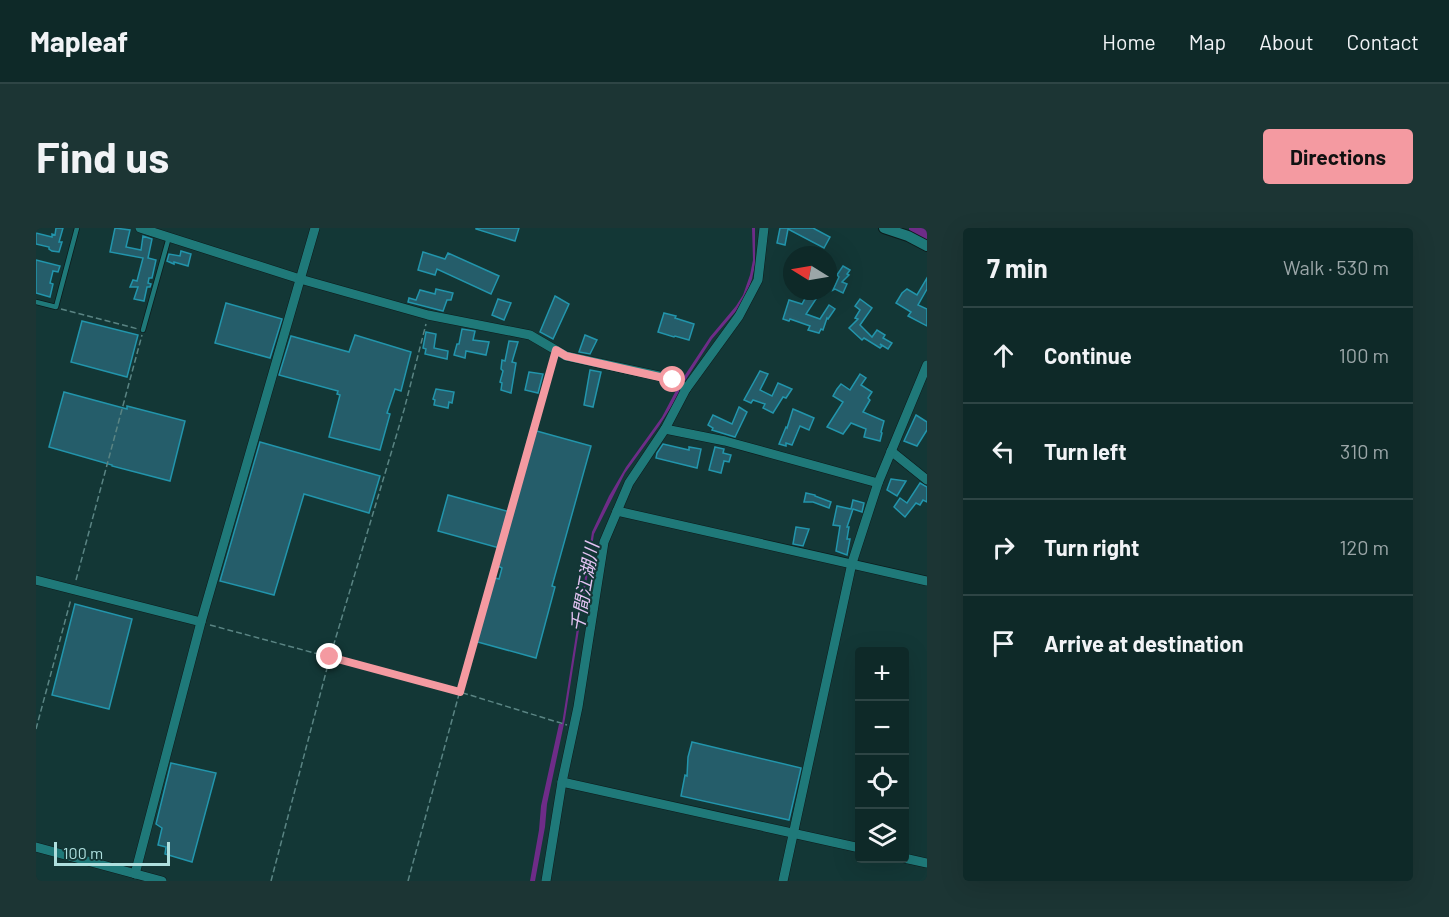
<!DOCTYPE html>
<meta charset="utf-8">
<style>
:root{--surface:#0e2928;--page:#1c3534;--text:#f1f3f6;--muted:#9ba6a8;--line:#2e4545;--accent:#f49aa1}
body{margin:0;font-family:Barlow,"Noto Sans JP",sans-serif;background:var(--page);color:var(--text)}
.controls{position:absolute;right:18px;bottom:18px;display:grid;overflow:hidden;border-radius:6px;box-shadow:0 6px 24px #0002}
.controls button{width:54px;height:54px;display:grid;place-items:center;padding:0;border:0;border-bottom:2px solid var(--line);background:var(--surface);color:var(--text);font:30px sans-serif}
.compass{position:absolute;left:747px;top:18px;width:54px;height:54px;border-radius:50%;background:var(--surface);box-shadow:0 6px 24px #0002;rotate:281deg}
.scale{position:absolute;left:18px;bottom:15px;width:116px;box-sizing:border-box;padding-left:6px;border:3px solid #aedfde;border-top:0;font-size:16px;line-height:21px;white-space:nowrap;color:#aedfde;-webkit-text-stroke:4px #133736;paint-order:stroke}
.stop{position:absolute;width:18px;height:18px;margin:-14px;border:4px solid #f49aa1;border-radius:50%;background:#fff}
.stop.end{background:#f49aa1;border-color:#fff;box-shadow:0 2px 6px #0008}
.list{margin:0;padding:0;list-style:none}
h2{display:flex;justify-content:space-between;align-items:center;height:78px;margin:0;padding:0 24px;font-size:26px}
h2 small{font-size:20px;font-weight:400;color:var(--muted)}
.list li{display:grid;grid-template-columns:39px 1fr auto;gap:18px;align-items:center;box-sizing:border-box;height:96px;padding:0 24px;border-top:2px solid var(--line)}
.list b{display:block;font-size:22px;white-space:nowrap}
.list em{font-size:20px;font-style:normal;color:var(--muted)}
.icon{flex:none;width:33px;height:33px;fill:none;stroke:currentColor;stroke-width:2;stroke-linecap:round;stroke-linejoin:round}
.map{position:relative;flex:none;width:891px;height:653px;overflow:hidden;border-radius:6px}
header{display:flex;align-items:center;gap:36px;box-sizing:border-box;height:84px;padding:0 30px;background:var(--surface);border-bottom:2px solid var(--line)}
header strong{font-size:28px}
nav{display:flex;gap:33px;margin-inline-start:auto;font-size:21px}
.intro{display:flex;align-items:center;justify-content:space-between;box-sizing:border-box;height:144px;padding:0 36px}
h1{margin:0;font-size:42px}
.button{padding:15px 27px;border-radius:6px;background:var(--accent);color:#111;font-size:21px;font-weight:700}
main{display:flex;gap:36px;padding:0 36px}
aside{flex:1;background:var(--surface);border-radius:6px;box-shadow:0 6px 24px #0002}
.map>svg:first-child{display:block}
</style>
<header>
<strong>Mapleaf</strong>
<nav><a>Home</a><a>Map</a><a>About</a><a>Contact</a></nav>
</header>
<div class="intro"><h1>Find us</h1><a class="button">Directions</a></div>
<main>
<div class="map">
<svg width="891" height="653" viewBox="0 0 891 653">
<rect width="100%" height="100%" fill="#133736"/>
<path fill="#6e2c88" d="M716,0H719V37L716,51L711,65L700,83L676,111L647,156L644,165L623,198L589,245L558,306L529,491L511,576L509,599L499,653H494L503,602L505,578L523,496H526L556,304L573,268L590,239L626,189L645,153L674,109L700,78L707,67L714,47L717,32Z"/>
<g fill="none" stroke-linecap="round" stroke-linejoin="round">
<path stroke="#6e2c88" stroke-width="14" d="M880,0L891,5"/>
</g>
<g fill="#255d6a" stroke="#2295ac" stroke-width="1.5">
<path d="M20,0H27L23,14H26L23,24L16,23L13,21V19L0,16V5L16,9V6L19,7Z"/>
<path d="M79,0L94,2L90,19L105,22L107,8L116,11L112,30L120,32L116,50H113L112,55L115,56L114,59H111L108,73L98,71L102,59H94L97,52L101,53L107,30L74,24Z"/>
<path d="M440,0H483L479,13L440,1Z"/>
<path d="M744,0H777L794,9L788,20L752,1L749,17L741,15Z"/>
<path d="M145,23L155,26L152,38L138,34V36L131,33L133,26L144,28Z"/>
<path d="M387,24L409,31L412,25L463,48L455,66L401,41L399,47L382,42Z"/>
<path d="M0,32L24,38L22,44L17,43L14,55L17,56L14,69L0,65Z"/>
<path d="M807,38L814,42L811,46L813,47L806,54L811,56L807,65L799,61L797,62L803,49L801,47Z"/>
<path d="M891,50V61L882,77L891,81V98L872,88L875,84L860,75L866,65L871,61L881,67Z"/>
<path d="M400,61L417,65L415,72H411L407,83L372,74L373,70L380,72L384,62L399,66Z"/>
<path d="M772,65L780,71L770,86L784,91L793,77L799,81L792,91L791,90L787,102L785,101L783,105L772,102L774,98L754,91L753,93L747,91L753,72L766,76Z"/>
<path d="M519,68L533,76L517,111L504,104Z"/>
<path d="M462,71L475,75L468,92L456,87Z"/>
<path d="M824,71L836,80L824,97L836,109L841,102L849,107L847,110L856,115L852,121L844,116L846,118L844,120L828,110L826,112L813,100L822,91L819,90L824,82L819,78Z"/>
<path d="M190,75L246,91L234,130L179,115Z"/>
<path d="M628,85L640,88L639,90L658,96L653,112L639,108L638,109L622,104Z"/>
<path d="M46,93L102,107L91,149L35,134Z"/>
<path d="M426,101L439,103L437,112L453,114L450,127L430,123L429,130L418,127L421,116H423Z"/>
<path d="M390,104L400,106L398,120L412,123L411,131L389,126L390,121L387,120Z"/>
<path d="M319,107L375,124L365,163L359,161L351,185L354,186L344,222L293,209L304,167L301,166L302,163L243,147L255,108L313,124Z"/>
<path d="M549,107L561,112L554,126L543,124Z"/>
<path d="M473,113L482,114L476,134L480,135L475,165L465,162L466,155L464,154L467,143L465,141L466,132L469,133Z"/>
<path d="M554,142L565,144L557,179L548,177Z"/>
<path d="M724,143L732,146L724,162L736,168L742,155L756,161L750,170L747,169L737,185L727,180L729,176L717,172L715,175L708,172Z"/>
<path d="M493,144L507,146L502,165L489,162Z"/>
<path d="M824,146L830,150L825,157L836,164L832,170L834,172L827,184L848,193L845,204L846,205L844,213L828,209L830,201L815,195L807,206L791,199L807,174L797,168L801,161L805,156L814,162Z"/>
<path d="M400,161L418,164L416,175L413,174L412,180L398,177L399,172L397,171Z"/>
<path d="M28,164L91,181V178L149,193L134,253L76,238V237L13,219Z"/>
<path d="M703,179L711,184L699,209L676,202L677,200L672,197L677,187L696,196Z"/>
<path d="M757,181L778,190L773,202L764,198L756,217L750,215V218L743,216L750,199L751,200Z"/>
<path d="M880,187L891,194V202L881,218L868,213Z"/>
<path d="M497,202L555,218L516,358L519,359L500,430L438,413L455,349L463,351L466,340L462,338L467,321L402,303L412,267L474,284Z"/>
<path d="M224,214L344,248L333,285L268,266L238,367L184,353Z"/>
<path d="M627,216L653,222V219L665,221L661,240L620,230L621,225Z"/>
<path d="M679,219L688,221L687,225L695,227L693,234L688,233L685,245L673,242Z"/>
<path d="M855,251L870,253L861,268L851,262Z"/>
<path d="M884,255L891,259V274L887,272L884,277L880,275L869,289L858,279L864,270L871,275Z"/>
<path d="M770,265L779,267V268L795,274L793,280L777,274H768Z"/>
<path d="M817,272L828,275L826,284L817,281L811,299H813L811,311H814L811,327L800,323L804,298L797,297L801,278L815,281Z"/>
<path d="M760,299L773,301L767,318L757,316Z"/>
<path d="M39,376L96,391L73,481L16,467Z"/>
<path d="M656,514L765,540L753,592L645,568L649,547L651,548L652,529Z"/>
<path d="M135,535L180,545L156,634L129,626L130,619L122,617L126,600L120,596Z"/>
</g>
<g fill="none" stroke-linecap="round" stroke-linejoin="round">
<defs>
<g id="service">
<path d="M0,74L20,79L41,0"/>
<path d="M107,102L133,9"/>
</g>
<g id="minor">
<path d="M104,0L264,51L392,87L494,107L530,128L637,151L650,161"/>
<path d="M629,201L689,213L842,255"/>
<path d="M855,223L891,252"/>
<path d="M581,283L891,353"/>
<path d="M0,352L165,394"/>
<path d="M526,554L824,620"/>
<path d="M0,619L126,653"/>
<path d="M868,630L891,635"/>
<path d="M99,646L165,394L279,0"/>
<path d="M510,653L526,554L542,479L568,314L593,255L629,201L650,161L703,88L722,52L728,0"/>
<path d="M747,653L816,335L842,255L891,137"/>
</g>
<path id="tertiary" d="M848,0L872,8L891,18"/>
</defs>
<use href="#service" stroke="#0c1b1b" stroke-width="6"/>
<use href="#minor" stroke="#0c1b1b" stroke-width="10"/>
<use href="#tertiary" stroke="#0c1b1b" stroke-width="12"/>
<g stroke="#5a8483" stroke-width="1.5" stroke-dasharray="6 3" stroke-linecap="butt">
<path d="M25,81L102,101"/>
<path d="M40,352L106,107"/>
<path d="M174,397L424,464L531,497"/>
<path d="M0,501L35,371"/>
<path d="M235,653L294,429L368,182L390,96"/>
<path d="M372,653L455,349L517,131"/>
</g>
<use href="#service" stroke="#1f7979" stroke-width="4.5"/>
<use href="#minor" stroke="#1f7979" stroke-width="9"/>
<use href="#tertiary" stroke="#1f7979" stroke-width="10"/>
</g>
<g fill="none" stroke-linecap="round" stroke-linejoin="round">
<path stroke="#f49aa1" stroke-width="8" d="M294,429L424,464L520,122L530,128L637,152"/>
</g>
<g text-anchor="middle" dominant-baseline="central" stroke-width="4.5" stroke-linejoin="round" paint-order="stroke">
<g font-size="18" font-style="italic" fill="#e5c4f4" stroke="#133736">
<text transform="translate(548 359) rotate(-80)">千間江湖川</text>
</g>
</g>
</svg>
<div class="controls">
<button>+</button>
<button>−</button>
<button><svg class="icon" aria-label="locate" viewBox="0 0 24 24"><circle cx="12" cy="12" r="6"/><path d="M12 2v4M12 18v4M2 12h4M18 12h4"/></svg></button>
<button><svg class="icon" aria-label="layers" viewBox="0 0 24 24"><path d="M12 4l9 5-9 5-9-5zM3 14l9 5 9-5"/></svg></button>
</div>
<svg class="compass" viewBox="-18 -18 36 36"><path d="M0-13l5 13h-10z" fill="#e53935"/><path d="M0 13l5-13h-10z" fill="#9ba6a8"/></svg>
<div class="scale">100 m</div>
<div class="stop" style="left:637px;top:152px"></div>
<div class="stop end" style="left:294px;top:429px"></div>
</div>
<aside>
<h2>7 min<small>Walk · 530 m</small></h2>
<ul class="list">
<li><svg class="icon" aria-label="ahead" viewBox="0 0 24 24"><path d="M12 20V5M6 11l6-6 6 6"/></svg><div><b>Continue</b></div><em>100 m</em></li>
<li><svg class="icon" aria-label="left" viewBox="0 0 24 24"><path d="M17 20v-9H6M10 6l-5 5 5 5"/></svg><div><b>Turn left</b></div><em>310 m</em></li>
<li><svg class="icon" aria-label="right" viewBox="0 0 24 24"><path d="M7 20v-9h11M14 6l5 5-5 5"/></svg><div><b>Turn right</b></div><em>120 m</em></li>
<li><svg class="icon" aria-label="arrive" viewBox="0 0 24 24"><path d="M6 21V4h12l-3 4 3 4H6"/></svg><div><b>Arrive at destination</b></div></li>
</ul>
</aside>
</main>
